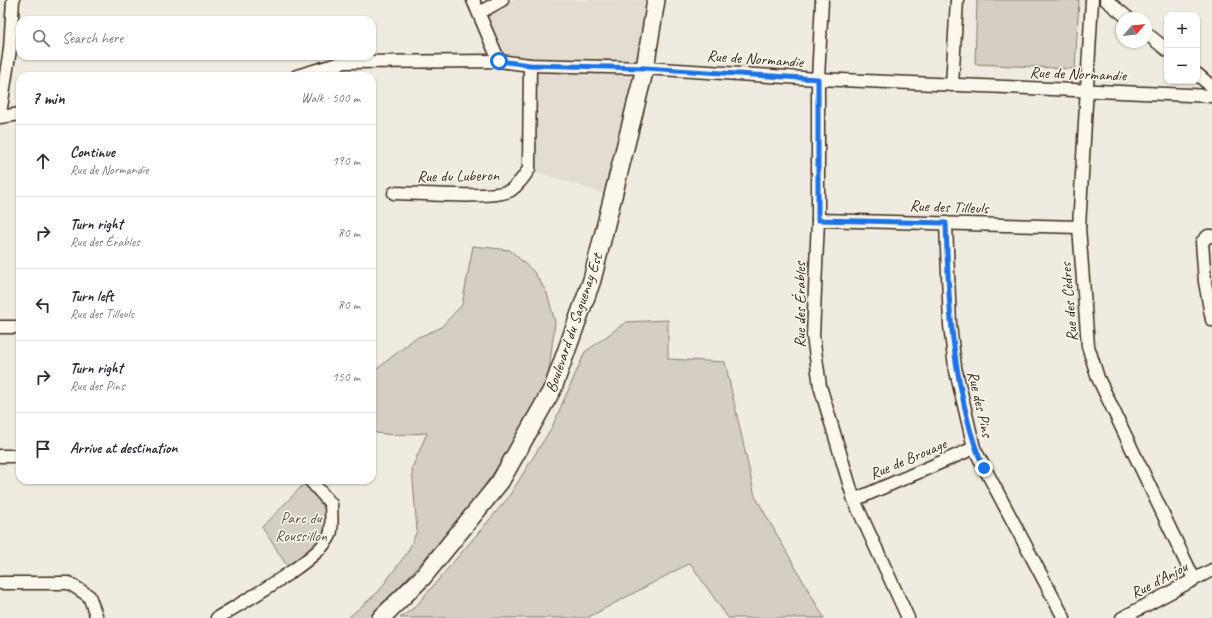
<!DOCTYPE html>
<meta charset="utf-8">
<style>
:root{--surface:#fff;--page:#f2f2f3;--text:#2b2b33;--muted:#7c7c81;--line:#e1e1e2}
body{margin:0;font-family:Caveat,sans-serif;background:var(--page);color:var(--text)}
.controls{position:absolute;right:12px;top:12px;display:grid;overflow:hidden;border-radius:8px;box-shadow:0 1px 3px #0004}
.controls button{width:36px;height:36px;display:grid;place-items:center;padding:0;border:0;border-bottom:1px solid var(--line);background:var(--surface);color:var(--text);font:20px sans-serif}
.compass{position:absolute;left:1116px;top:12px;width:36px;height:36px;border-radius:50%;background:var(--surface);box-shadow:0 1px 3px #0004;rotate:62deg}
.stop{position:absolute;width:12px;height:12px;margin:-9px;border:3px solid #1a73e8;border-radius:50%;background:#fff}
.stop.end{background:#1a73e8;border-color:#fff;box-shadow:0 1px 4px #0008}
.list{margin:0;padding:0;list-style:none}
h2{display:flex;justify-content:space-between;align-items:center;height:52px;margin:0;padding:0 16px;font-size:17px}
h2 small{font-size:13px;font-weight:400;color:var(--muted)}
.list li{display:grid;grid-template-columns:26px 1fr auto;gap:12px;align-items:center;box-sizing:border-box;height:72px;padding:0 16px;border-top:1px solid var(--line)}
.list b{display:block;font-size:15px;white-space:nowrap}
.list p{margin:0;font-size:13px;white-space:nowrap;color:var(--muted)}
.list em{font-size:13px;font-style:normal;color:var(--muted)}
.icon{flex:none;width:22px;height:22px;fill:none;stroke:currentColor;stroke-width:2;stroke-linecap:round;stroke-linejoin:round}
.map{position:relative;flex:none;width:1212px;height:618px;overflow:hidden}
.search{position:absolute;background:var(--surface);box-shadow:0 1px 3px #0004;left:16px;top:16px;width:360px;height:44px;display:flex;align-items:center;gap:10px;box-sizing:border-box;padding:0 14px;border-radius:12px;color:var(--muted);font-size:15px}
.panel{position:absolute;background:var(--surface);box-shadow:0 1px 3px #0004;left:16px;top:72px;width:360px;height:412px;border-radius:12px}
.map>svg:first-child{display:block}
</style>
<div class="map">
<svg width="1212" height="618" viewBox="0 0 1212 618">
<rect width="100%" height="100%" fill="#f0ebe0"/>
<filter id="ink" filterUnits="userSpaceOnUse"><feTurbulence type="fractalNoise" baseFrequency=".025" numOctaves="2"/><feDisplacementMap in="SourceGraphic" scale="8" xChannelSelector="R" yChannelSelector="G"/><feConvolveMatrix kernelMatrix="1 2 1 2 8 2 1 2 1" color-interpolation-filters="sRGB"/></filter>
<g filter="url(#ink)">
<path fill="#e2dcd1" d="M502,0H653L613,197L529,169L530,65L499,61L479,13Z"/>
<g fill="#d5cec3" stroke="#887c70">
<path d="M977,0H1079L1075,69L975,64Z"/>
<path d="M473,246L510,250L534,272L547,293L555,322L548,378L508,451L469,509L383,605L368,618H348L378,592L407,553L417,531L412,468L427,433L394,435L376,433L372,429V373L414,339L440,328L462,305Z"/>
<path d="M668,320V359L725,362L755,496L824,618H728L690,563L587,618H400L415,607L508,498L552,427L585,352L626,322Z"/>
<path d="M308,480L331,504L330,535L291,572L262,527Z"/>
</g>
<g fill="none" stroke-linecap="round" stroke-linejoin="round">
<defs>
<g id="street">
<path d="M473,0L499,61"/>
<path d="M822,0L818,79V220L813,336L820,386L854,500L908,618"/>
<path d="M1092,0L1079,227L1088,346L1098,378L1194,579"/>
<path d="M1106,0L1128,18"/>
<path d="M479,13L502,0"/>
<path d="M1146,33L1167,50"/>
<path d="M1197,74L1212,87"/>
<path d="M297,76L344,62L499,61L530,65L645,68L818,79L1212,96"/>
<path d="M952,85L957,0"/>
<path d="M0,114L10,49L13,0"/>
<path d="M0,117L20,114"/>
<path d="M394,193C416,193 496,200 511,190C519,184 524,177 529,169L530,65"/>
<path d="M818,220L1079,227"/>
<path d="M946,223L950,325L955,367L974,448L1064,618"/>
<path d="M1212,236H1208L1202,242L1205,282L1212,320"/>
<path d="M0,327H20"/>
<path d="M0,456H20"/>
<path d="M854,500L974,448"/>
<path d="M0,583H69L89,596L97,618"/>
<path d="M217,618C241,603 321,559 330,535C333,527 331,513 331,504L310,480"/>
<path d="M1122,618L1212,570"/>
</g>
<path id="secondary" d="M381,618L423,577L500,482L553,388L592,280L645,68L656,0"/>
</defs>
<use href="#street" stroke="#3b2a1e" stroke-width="15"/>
<use href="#secondary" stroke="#3b2a1e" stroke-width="20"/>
<use href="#street" stroke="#fbf7ec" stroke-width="12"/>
<use href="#secondary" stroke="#fbf7ec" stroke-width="17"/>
</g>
</g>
<g fill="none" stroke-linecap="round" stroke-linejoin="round" filter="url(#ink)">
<path stroke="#1a73e8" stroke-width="5" d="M499,61L530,65L645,68L818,79V220L946,223C948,286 950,343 964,404C969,427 974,447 984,468"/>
</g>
<g text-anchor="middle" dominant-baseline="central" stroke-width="3" stroke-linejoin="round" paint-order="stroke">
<g font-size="16" fill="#3b2a1e" stroke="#fbf7ec">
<text transform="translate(755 59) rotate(4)">Rue de Normandie</text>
<text transform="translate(1078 74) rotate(2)">Rue de Normandie</text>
<text transform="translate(458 176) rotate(-1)">Rue du Luberon</text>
<text transform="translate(949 207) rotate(2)">Rue des Tilleuls</text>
<text transform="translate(1069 302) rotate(-95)">Rue des Cèdres</text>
<text transform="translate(800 305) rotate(-90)">Rue des Érables</text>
<text transform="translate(574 323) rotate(-71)">Boulevard du Saguenay Est</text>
<text transform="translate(980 404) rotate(77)">Rue des Pins</text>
<text transform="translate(908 459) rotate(-23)">Rue de Brouage</text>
<text transform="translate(1159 580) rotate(-28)">Rue d'Anjou</text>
</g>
<g font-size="16" fill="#625347" stroke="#fbf7ec">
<text x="301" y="518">Parc du<tspan x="301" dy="18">Roussillon</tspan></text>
</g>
</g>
</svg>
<div class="controls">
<button>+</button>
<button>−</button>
</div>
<svg class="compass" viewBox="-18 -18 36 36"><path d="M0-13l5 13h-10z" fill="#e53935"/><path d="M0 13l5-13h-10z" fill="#7c7c81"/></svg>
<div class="stop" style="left:499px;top:61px"></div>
<div class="stop end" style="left:984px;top:468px"></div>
<div class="search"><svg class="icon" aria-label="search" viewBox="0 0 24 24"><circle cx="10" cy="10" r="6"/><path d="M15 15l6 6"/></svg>Search here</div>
<section class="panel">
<h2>7 min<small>Walk · 500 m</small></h2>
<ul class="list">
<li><svg class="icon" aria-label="ahead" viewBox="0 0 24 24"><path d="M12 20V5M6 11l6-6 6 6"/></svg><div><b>Continue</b><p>Rue de Normandie</p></div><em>190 m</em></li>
<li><svg class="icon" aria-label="right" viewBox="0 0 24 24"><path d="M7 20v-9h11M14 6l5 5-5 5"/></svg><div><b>Turn right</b><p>Rue des Érables</p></div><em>80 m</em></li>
<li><svg class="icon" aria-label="left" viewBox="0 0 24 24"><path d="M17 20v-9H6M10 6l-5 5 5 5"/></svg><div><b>Turn left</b><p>Rue des Tilleuls</p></div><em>80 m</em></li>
<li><svg class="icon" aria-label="right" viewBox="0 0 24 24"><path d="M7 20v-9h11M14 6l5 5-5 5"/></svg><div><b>Turn right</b><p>Rue des Pins</p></div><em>150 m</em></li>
<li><svg class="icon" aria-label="arrive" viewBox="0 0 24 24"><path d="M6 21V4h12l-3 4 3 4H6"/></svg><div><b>Arrive at destination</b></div></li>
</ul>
</section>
</div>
